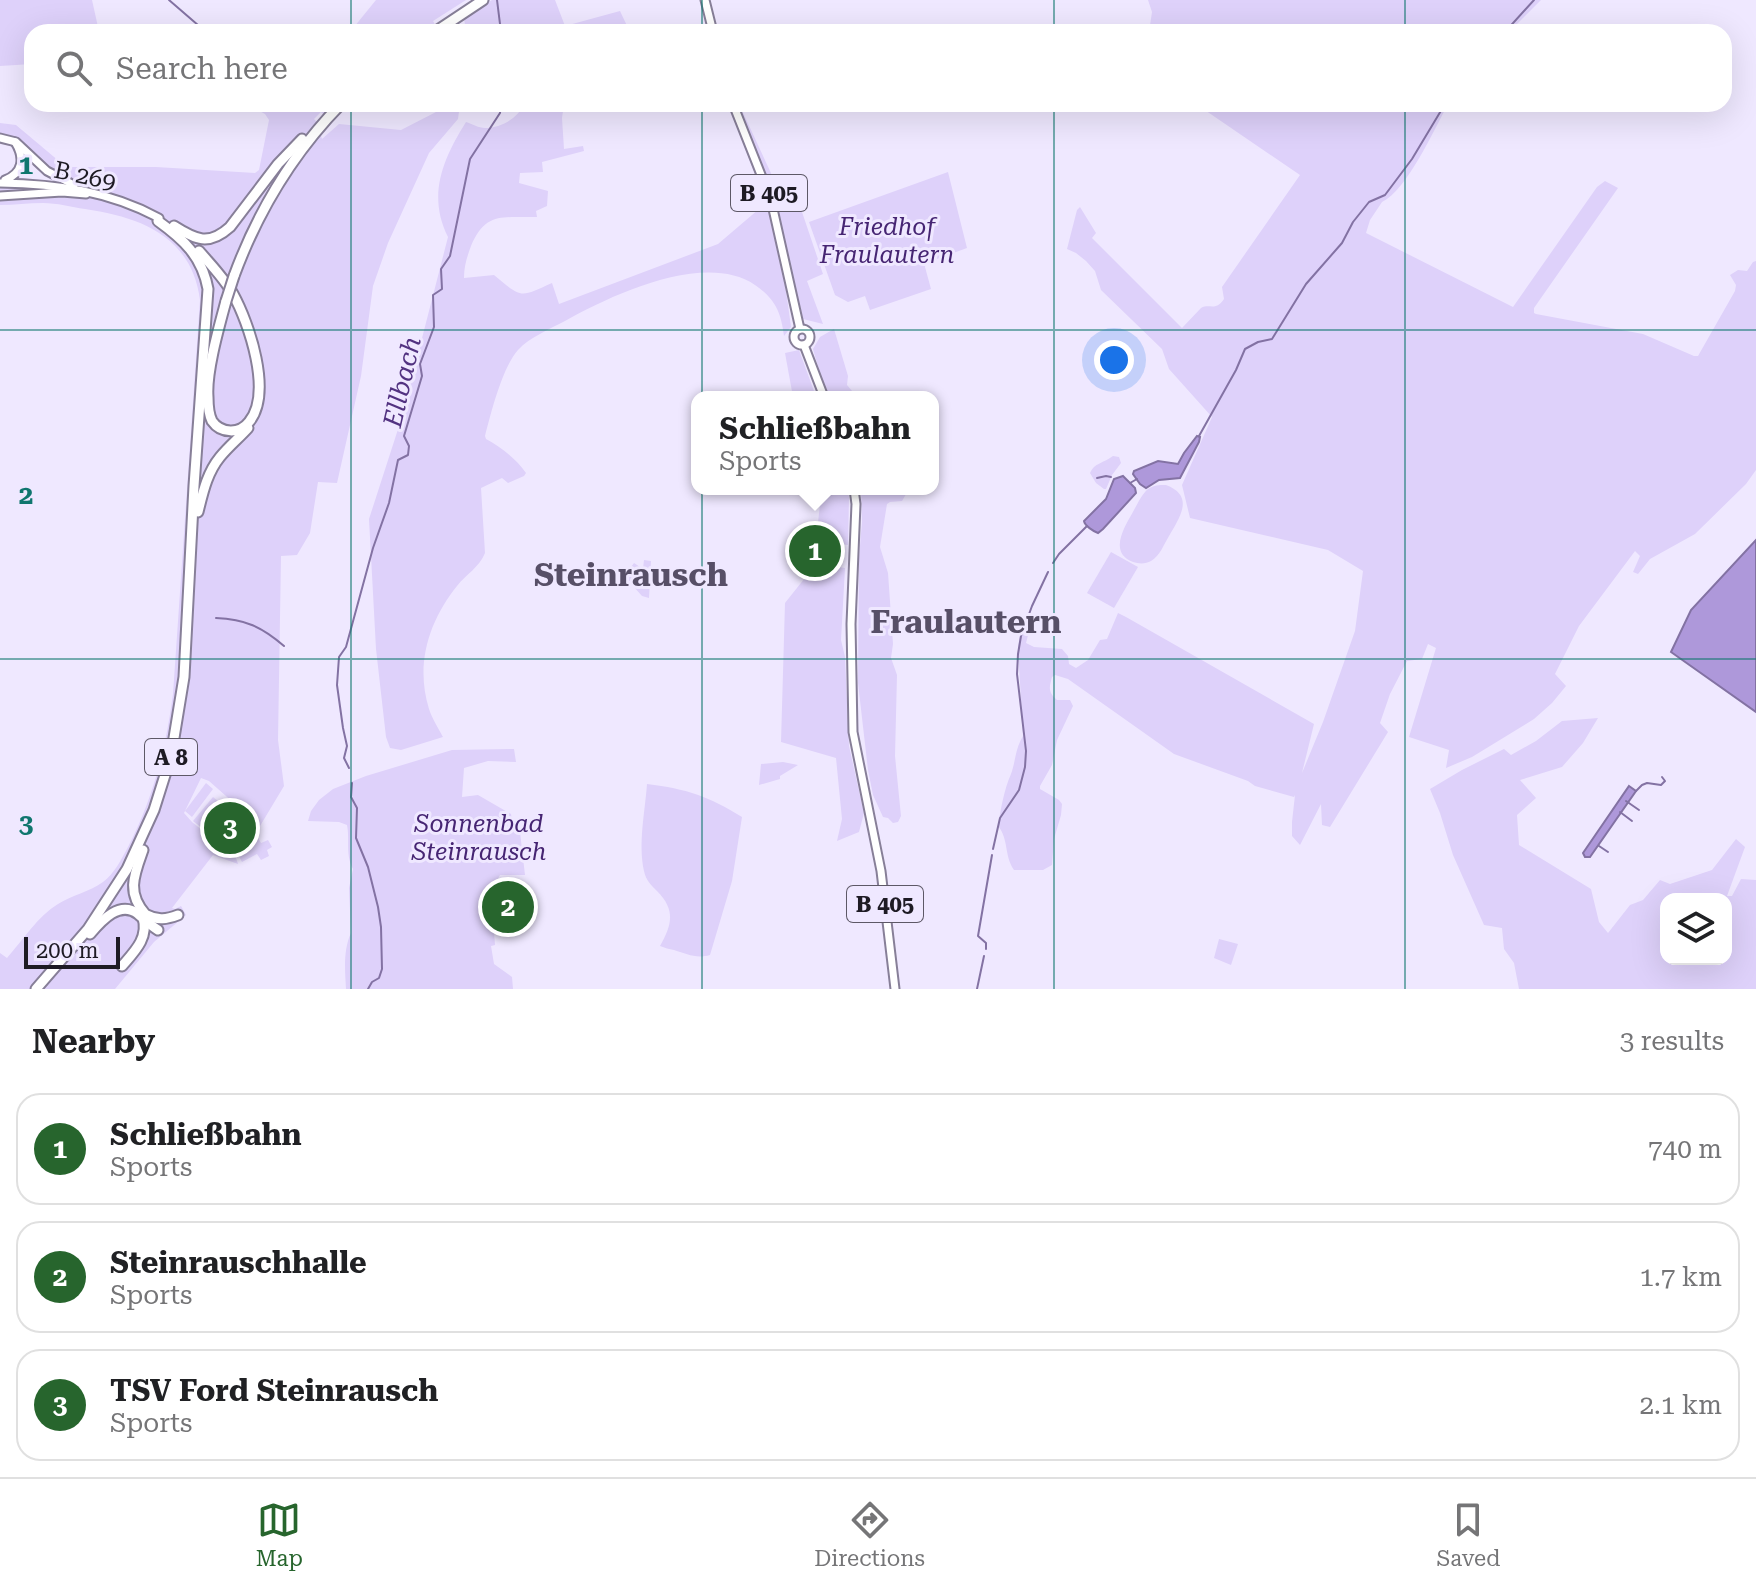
<!DOCTYPE html>
<meta charset="utf-8">
<style>
:root{--surface:#fff;--page:#f2f2f2;--text:#202124;--muted:#757577;--line:#e0e0e0;--accent:#27652d}
body{margin:0;font-family:"Roboto Serif",serif;background:var(--page);color:var(--text)}
.controls{position:absolute;right:24px;bottom:24px;display:grid;overflow:hidden;border-radius:16px;box-shadow:0 8px 32px #0002}
.controls button{width:72px;height:72px;display:grid;place-items:center;padding:0;border:0;border-bottom:2px solid var(--line);background:var(--surface);color:var(--text);font:40px sans-serif}
.scale{position:absolute;left:24px;bottom:20px;width:96px;box-sizing:border-box;padding-left:8px;border:4px solid #1e1b24;border-top:0;font-size:22px;line-height:28px;white-space:nowrap;color:#1e1b24;-webkit-text-stroke:6px #efe8ff;paint-order:stroke}
.you{position:absolute;left:1114px;top:360px;width:28px;height:28px;margin:-20px;border:6px solid #fff;border-radius:50%;background:#1a73e8;box-shadow:0 0 0 12px #1a73e833}
.badge{display:grid;place-items:center;width:52px;height:52px;border-radius:50%;background:var(--accent);color:#fff;font-size:26px;font-weight:700}
.pin{position:absolute;translate:-50% -50%;border:4px solid #fff;box-shadow:0 2px 8px #0006}
.popup{position:absolute;left:691px;top:391px;width:248px;height:104px;box-sizing:border-box;display:grid;place-content:center;border-radius:16px;background:var(--surface);filter:drop-shadow(0 2px 6px #0005);font-size:26px;white-space:nowrap;color:var(--muted)}
.popup b{font-size:30px;color:var(--text)}
.popup::after{content:'';position:absolute;left:50%;top:100%;margin-left:-16px;border:16px solid transparent;border-top-color:var(--surface)}
.list{margin:0;padding:0;list-style:none}
h2{display:flex;justify-content:space-between;align-items:center;height:104px;margin:0;padding:0 32px;font-size:34px}
h2 small{font-size:26px;font-weight:400;color:var(--muted)}
.list li{display:grid;grid-template-columns:52px 1fr auto;gap:24px;align-items:center;box-sizing:border-box;height:112px;margin:0 16px 16px;padding:0 16px;border:2px solid var(--line);border-radius:24px}
.list b{display:block;font-size:30px;white-space:nowrap}
.list p{margin:0;font-size:26px;white-space:nowrap;color:var(--muted)}
.list em{font-size:26px;font-style:normal;color:var(--muted)}
.icon{flex:none;width:44px;height:44px;fill:none;stroke:currentColor;stroke-width:2;stroke-linecap:round;stroke-linejoin:round}
.map{position:relative;flex:none;width:1756px;height:989px;overflow:hidden}
.search{position:absolute;background:var(--surface);box-shadow:0 8px 32px #0002;left:24px;right:24px;top:24px;height:88px;display:flex;align-items:center;gap:20px;box-sizing:border-box;padding:0 28px;border-radius:24px;color:var(--muted);font-size:30px}
.sheet{height:488px;background:var(--surface)}
nav{display:flex;justify-content:space-around;align-items:center;box-sizing:border-box;height:112px;border-top:2px solid var(--line);background:var(--surface);font-size:22px;color:var(--muted)}
nav a{display:grid;justify-items:center;gap:4px}
nav .on{color:var(--accent)}
.map>svg:first-child{display:block}
</style>
<div class="map">
<svg width="1756" height="989" viewBox="0 0 1756 989">
<rect width="100%" height="100%" fill="#efe8ff"/>
<g fill="#ded1fa" fill-rule="evenodd">
<path d="M0,0H92L98,27L97,32H32V64L0,66Z"/>
<path d="M376,0H466L433,21L439,32H350Z"/>
<path d="M492,0H555L565,26L620,11L629,30L620,32H487L483,29L477,32H466L464,18Z"/>
<path d="M1148,0H1541L1509,32H1149L1152,12Z"/>
<path d="M247,104H348L330,120L321,112L314,119L323,128L321,136L322,139L339,124L401,130L436,112L439,104H460L458,119L429,153L388,243L373,286L361,376L337,483L318,482L310,533L297,555L281,556L278,740L284,786L260,826L209,781L201,778L185,811L206,783L213,789L192,817L185,811L184,813L192,822L222,846L212,835L232,813L245,824L225,847L234,852L238,864L213,855L172,908L175,909L181,906L186,915L154,942L115,989H0V953L7,958C23,940 38,916 58,904C72,895 89,892 103,882C114,874 121,860 128,847C153,799 166,748 173,694L200,300C192,237 141,217 85,209C71,207 57,203 43,203C28,203 15,205 0,205V178L20,173L18,178L53,181L44,173L51,171C36,157 22,137 0,134V123L16,125L66,167H156L255,173L259,170L269,120L265,114Z"/>
<path d="M525,104H564L562,118L564,149L583,146L584,151L542,162L543,172L520,173L519,183L548,191L547,206L536,211L537,217C503,218 486,211 471,246C467,257 464,266 464,278L494,275C522,298 519,298 552,283L559,304L718,244L766,203L728,104H739L776,184L783,187H793L791,199L798,198L800,201L802,212L823,274L807,281L823,324L803,319L779,215L770,218L786,290L791,327L784,336C781,312 775,299 755,285C705,251 612,295 565,321C550,329 530,337 518,350C502,368 491,413 485,436L486,439C501,447 516,459 526,473L524,476L508,483L502,478L481,488L485,553C479,568 466,574 457,586C429,621 415,664 429,709C432,718 438,728 443,737L401,750L390,748L386,737L376,649L369,519L401,420L448,237C427,195 443,159 466,122C472,124 479,128 485,128C502,128 517,118 525,104Z"/>
<path d="M1196,104H1448C1434,130 1407,190 1382,202L1370,220L1366,233L1513,307L1597,187L1605,181L1618,188L1534,308V313L1536,314L1643,334L1694,356H1698L1735,291L1736,285L1730,275L1738,270L1747,271L1753,262L1756,261V470L1746,484L1695,534L1650,559L1638,574L1633,572L1640,556L1635,551L1579,626L1555,674L1566,686L1552,703L1534,719L1472,757L1446,768L1449,750L1409,737L1436,648L1428,644L1422,659L1407,661L1390,694L1380,723L1388,732L1330,827L1322,825L1321,804L1300,845L1292,836V822L1295,795L1294,797L1255,786L1248,781L1174,754L1068,679L1055,675L1052,677C1049,688 1048,692 1057,700H1070L1073,706L1057,740L1052,765L1040,786V789L1059,800L1062,804L1061,815L1054,839L1052,865L1043,870H1014C1004,856 1009,839 998,826C1001,808 1004,790 1011,774C1016,760 1015,749 1023,736L1018,647L1020,635L1027,619L1032,620L1026,643L1034,647L1062,649L1068,656L1069,664L1076,668L1088,660L1100,640L1107,639L1118,613L1126,617L1314,724L1302,773L1323,722L1355,631L1363,571L1328,550L1190,518L1182,485L1212,417L1169,369L1162,349L1101,290L1095,271L1086,261L1076,253L1067,249L1077,210L1080,207L1096,233L1092,238L1182,328L1201,308C1210,303 1215,312 1224,299L1222,287L1300,175Z"/>
<path d="M948,172L967,248L926,263L925,267L931,289L870,310L865,296L848,302L835,295L809,222Z"/>
<path d="M834,329L848,376L847,385L857,397H830L820,374L813,349L820,337Z"/>
<path d="M799,350L814,391L816,397H793L785,353Z"/>
<path d="M1113,456L1119,457L1121,463L1112,475L1106,489H1104L1096,483L1090,473C1094,463 1104,463 1113,456Z"/>
<path d="M1166,485C1195,496 1180,517 1169,536C1164,544 1160,556 1151,561C1146,564 1139,564 1133,562C1107,552 1126,525 1134,510C1138,503 1142,494 1148,489C1154,485 1159,485 1166,485Z"/>
<path d="M813,489H848L849,498L848,545L816,542L820,504Z"/>
<path d="M861,489H909L902,501L890,502L887,504L880,547L888,573L893,644L891,658L897,675L895,756L901,816L898,822L893,823L888,818L883,817L873,795L868,770L858,683L859,557L862,522Z"/>
<path d="M1111,552L1138,567L1114,608L1087,593Z"/>
<path d="M644,560L651,561L649,598L642,596L634,587L641,570L632,583L624,577L634,563L643,569Z"/>
<path d="M816,564L845,568L841,640L845,657L849,746L864,813L859,832L837,841L842,819L836,758L781,742L785,603Z"/>
<path d="M1598,718L1583,743L1562,767L1520,780L1536,798L1517,815L1519,845L1591,889L1599,922L1608,933L1630,905L1643,900L1660,880L1670,884L1712,870L1736,839L1745,847L1727,896H1732L1741,879L1756,880V989H1519L1514,963L1504,949L1502,928L1484,925L1453,855L1440,813L1430,789L1462,770L1504,749L1511,755L1536,741L1562,721ZM1666,899H1726V959H1666Z"/>
<path d="M514,749L516,762L488,761L464,768L462,797L478,795L511,814L513,829L520,832L525,875H500L485,904L490,932H494L495,945L491,946L494,964L512,977L513,989H346C345,971 343,950 351,933L349,888L353,869C345,854 350,840 347,825L339,822L308,821L311,811L319,800L333,789L366,776L452,750Z"/>
<path d="M783,762L798,765L780,776V779L759,785L761,764Z"/>
<path d="M647,784C687,789 708,796 742,817L732,881L710,955C696,959 687,954 674,950C669,949 665,948 660,946C672,925 676,910 657,891C650,884 646,880 644,871C638,843 645,812 647,784Z"/>
<path d="M213,797L226,808L206,831L193,821Z"/>
<path d="M257,836L261,843L268,840L272,847L267,850L269,856L261,860L257,854L242,862L234,847Z"/>
<path d="M1219,939L1238,944L1231,965L1214,958Z"/>
</g>
<g fill="#ae98da" stroke="#8372a3" stroke-width="2">
<path d="M1197,436L1200,437L1199,442L1180,478L1159,480L1146,488L1140,484L1133,474L1134,471L1158,461L1178,464L1184,453Z"/>
<path d="M1123,476L1135,488L1136,493L1103,529L1098,533C1093,531 1085,526 1084,521L1106,499L1114,479Z"/>
<path d="M1756,540V712L1671,652L1691,610Z"/>
<path d="M1629,786L1636,791L1590,857H1585L1583,853Z"/>
</g>
<g fill="none" stroke-linecap="round" stroke-linejoin="round">
<g stroke="#8372a3" stroke-width="2">
<path d="M169,0L206,32"/>
<path d="M497,0L501,32"/>
<path d="M1505,32L1534,0"/>
<path d="M1199,436L1236,370L1245,349L1258,342L1272,339L1306,284L1342,243L1353,222L1369,202L1385,195L1412,159L1445,104"/>
<path d="M1097,478L1106,476L1111,477"/>
<path d="M1130,483L1137,479"/>
<path d="M1053,563L1059,554L1087,526"/>
<path d="M216,618C245,619 262,627 284,646"/>
<path d="M349,768L344,758L347,746L343,728L337,685L339,657L346,647L373,548L389,503L398,460L408,455L409,446L404,436L422,376L420,364L434,327L433,295L442,289L441,269L450,256L470,159L500,113L501,104"/>
<path d="M352,783L351,797L357,808L356,838L368,867L378,907L381,927L382,969L379,978L372,982L368,989"/>
<path d="M1636,791L1642,785L1647,783L1661,785L1665,781L1662,777"/>
<path d="M1626,801L1639,810"/>
<path d="M1620,812L1632,821"/>
<path d="M1599,846L1608,852"/>
<path d="M993,849L1000,818L1019,790L1025,767L1026,751L1017,674L1018,654L1021,636L1032,606L1048,572"/>
<path d="M986,949V943L978,936L992,855"/>
<path d="M977,989L984,956"/>
</g>
<defs>
<g id="primary">
<path d="M705,0L713,32"/>
<path d="M733,104L771,200L800,329"/>
<path d="M0,138L16,142L47,171L74,185"/>
<path d="M5,180C23,173 25,158 15,142"/>
<path d="M0,183C57,184 109,191 159,218"/>
<path d="M0,196L62,192L86,194"/>
<circle cx="802" cy="337" r="8"/>
<path d="M804,345L824,397"/>
<path d="M854,489L856,504L851,624L853,732L881,871L895,989"/>
</g>
<g id="motorway">
<path d="M435,32L483,0"/>
<path d="M174,226C196,240 209,246 230,227L278,164L302,139"/>
<path d="M199,251C211,265 224,278 233,294C249,323 273,393 249,422C240,434 221,434 212,421C209,415 208,404 208,397C206,372 219,327 226,301"/>
<path d="M234,276C258,211 292,154 341,104"/>
<path d="M198,512C203,492 207,473 220,457C229,446 239,438 248,428"/>
<path d="M143,850C134,875 126,893 146,915"/>
<path d="M147,915C158,921 167,919 178,915"/>
<path d="M90,934C102,920 120,900 138,914C145,920 151,926 158,930"/>
<path d="M122,966C134,952 149,938 143,918"/>
<path d="M36,989L88,929L127,869L154,810L171,756L184,677L194,486L208,289C202,256 183,239 158,221"/>
</g>
</defs>
<use href="#primary" stroke="#877f98" stroke-width="11"/>
<use href="#motorway" stroke="#877f98" stroke-width="13"/>
<use href="#primary" stroke="#fff" stroke-width="7"/>
<use href="#motorway" stroke="#fff" stroke-width="9"/>
<defs>
<path id="motorway-bridge" d="M226,301L234,276"/>
</defs>
<use href="#motorway-bridge" stroke="#877f98" stroke-width="13" stroke-linecap="butt"/>
<use href="#motorway-bridge" stroke="#fff" stroke-width="9"/>
</g>
<path fill="none" stroke="#0f766e" stroke-width="2" stroke-opacity="0.55" d="M351,0V32M702,0V32M1054,0V32M1405,0V32M351,104V989M702,104V989M1054,104V989M1405,104V989M0,330H1756M0,659H1756"/>
<g text-anchor="middle" dominant-baseline="central" stroke-width="6" stroke-linejoin="round" paint-order="stroke">
<g fill="#efe8ff" stroke="#5d5866" stroke-width="2">
<rect x="731" y="175" width="76" height="36" rx="6"/>
<rect x="145" y="739" width="52" height="36" rx="6"/>
<rect x="847" y="886" width="76" height="36" rx="6"/>
</g>
<g font-size="22" font-weight="bold" fill="#1e1b24">
<text x="769" y="193">B 405</text>
<text x="171" y="757">A 8</text>
<text x="885" y="904">B 405</text>
</g>
<g font-size="24" fill="#1e1b24" stroke="#efe8ff">
<text transform="translate(85 176) rotate(12)">B 269</text>
</g>
<g font-size="24" font-style="italic" fill="#462573" stroke="#efe8ff">
<text x="887" y="227">Friedhof<tspan x="887" dy="28">Fraulautern</tspan></text>
<text x="479" y="824">Sonnenbad<tspan x="479" dy="28">Steinrausch</tspan></text>
</g>
<g font-size="26" font-style="italic" fill="#523281" stroke="#efe8ff">
<text transform="translate(402 382) rotate(-77)">Ellbach</text>
</g>
<g font-size="32" font-weight="bold" fill="#574f67" stroke="#efe8ff">
<text x="631" y="575">Steinrausch</text>
<text x="966" y="622">Fraulautern</text>
</g>
</g>
<g font-size="26" text-anchor="middle" font-weight="bold" fill="#0f766e" stroke="#efe8ff" stroke-width="6" stroke-linejoin="round" paint-order="stroke">
<text x="26" y="174">1</text>
<text x="26" y="504">2</text>
<text x="26" y="833">3</text>
</g>
</svg>
<div class="controls">
<button><svg class="icon" aria-label="layers" viewBox="0 0 24 24"><path d="M12 4l9 5-9 5-9-5zM3 14l9 5 9-5"/></svg></button>
</div>
<div class="scale">200 m</div>
<div class="you"></div>
<div class="pin badge" style="left:815px;top:551px">1</div>
<div class="popup"><b>Schließbahn</b>Sports</div>
<div class="pin badge" style="left:508px;top:907px">2</div>
<div class="pin badge" style="left:230px;top:828px">3</div>
<div class="search"><svg class="icon" aria-label="search" viewBox="0 0 24 24"><circle cx="10" cy="10" r="6"/><path d="M15 15l6 6"/></svg>Search here</div>
</div>
<section class="sheet">
<h2>Nearby<small>3 results</small></h2>
<ul class="list">
<li><span class="badge">1</span><div><b>Schließbahn</b><p>Sports</p></div><em>740 m</em></li>
<li><span class="badge">2</span><div><b>Steinrauschhalle</b><p>Sports</p></div><em>1.7 km</em></li>
<li><span class="badge">3</span><div><b>TSV Ford Steinrausch</b><p>Sports</p></div><em>2.1 km</em></li>
</ul>
</section>
<nav>
<a class="on"><svg class="icon" aria-label="map" viewBox="0 0 24 24"><path d="M3 6l6-2 6 2 6-2v14l-6 2-6-2-6 2zM9 4v14M15 6v14"/></svg>Map</a>
<a><svg class="icon" aria-label="directions" viewBox="0 0 24 24"><path d="M12 3l9 9-9 9-9-9zM9 14v-3h6M13 9l2 2-2 2"/></svg>Directions</a>
<a><svg class="icon" aria-label="saved" viewBox="0 0 24 24"><path d="M7 4h10v16l-5-4-5 4z"/></svg>Saved</a>
</nav>
